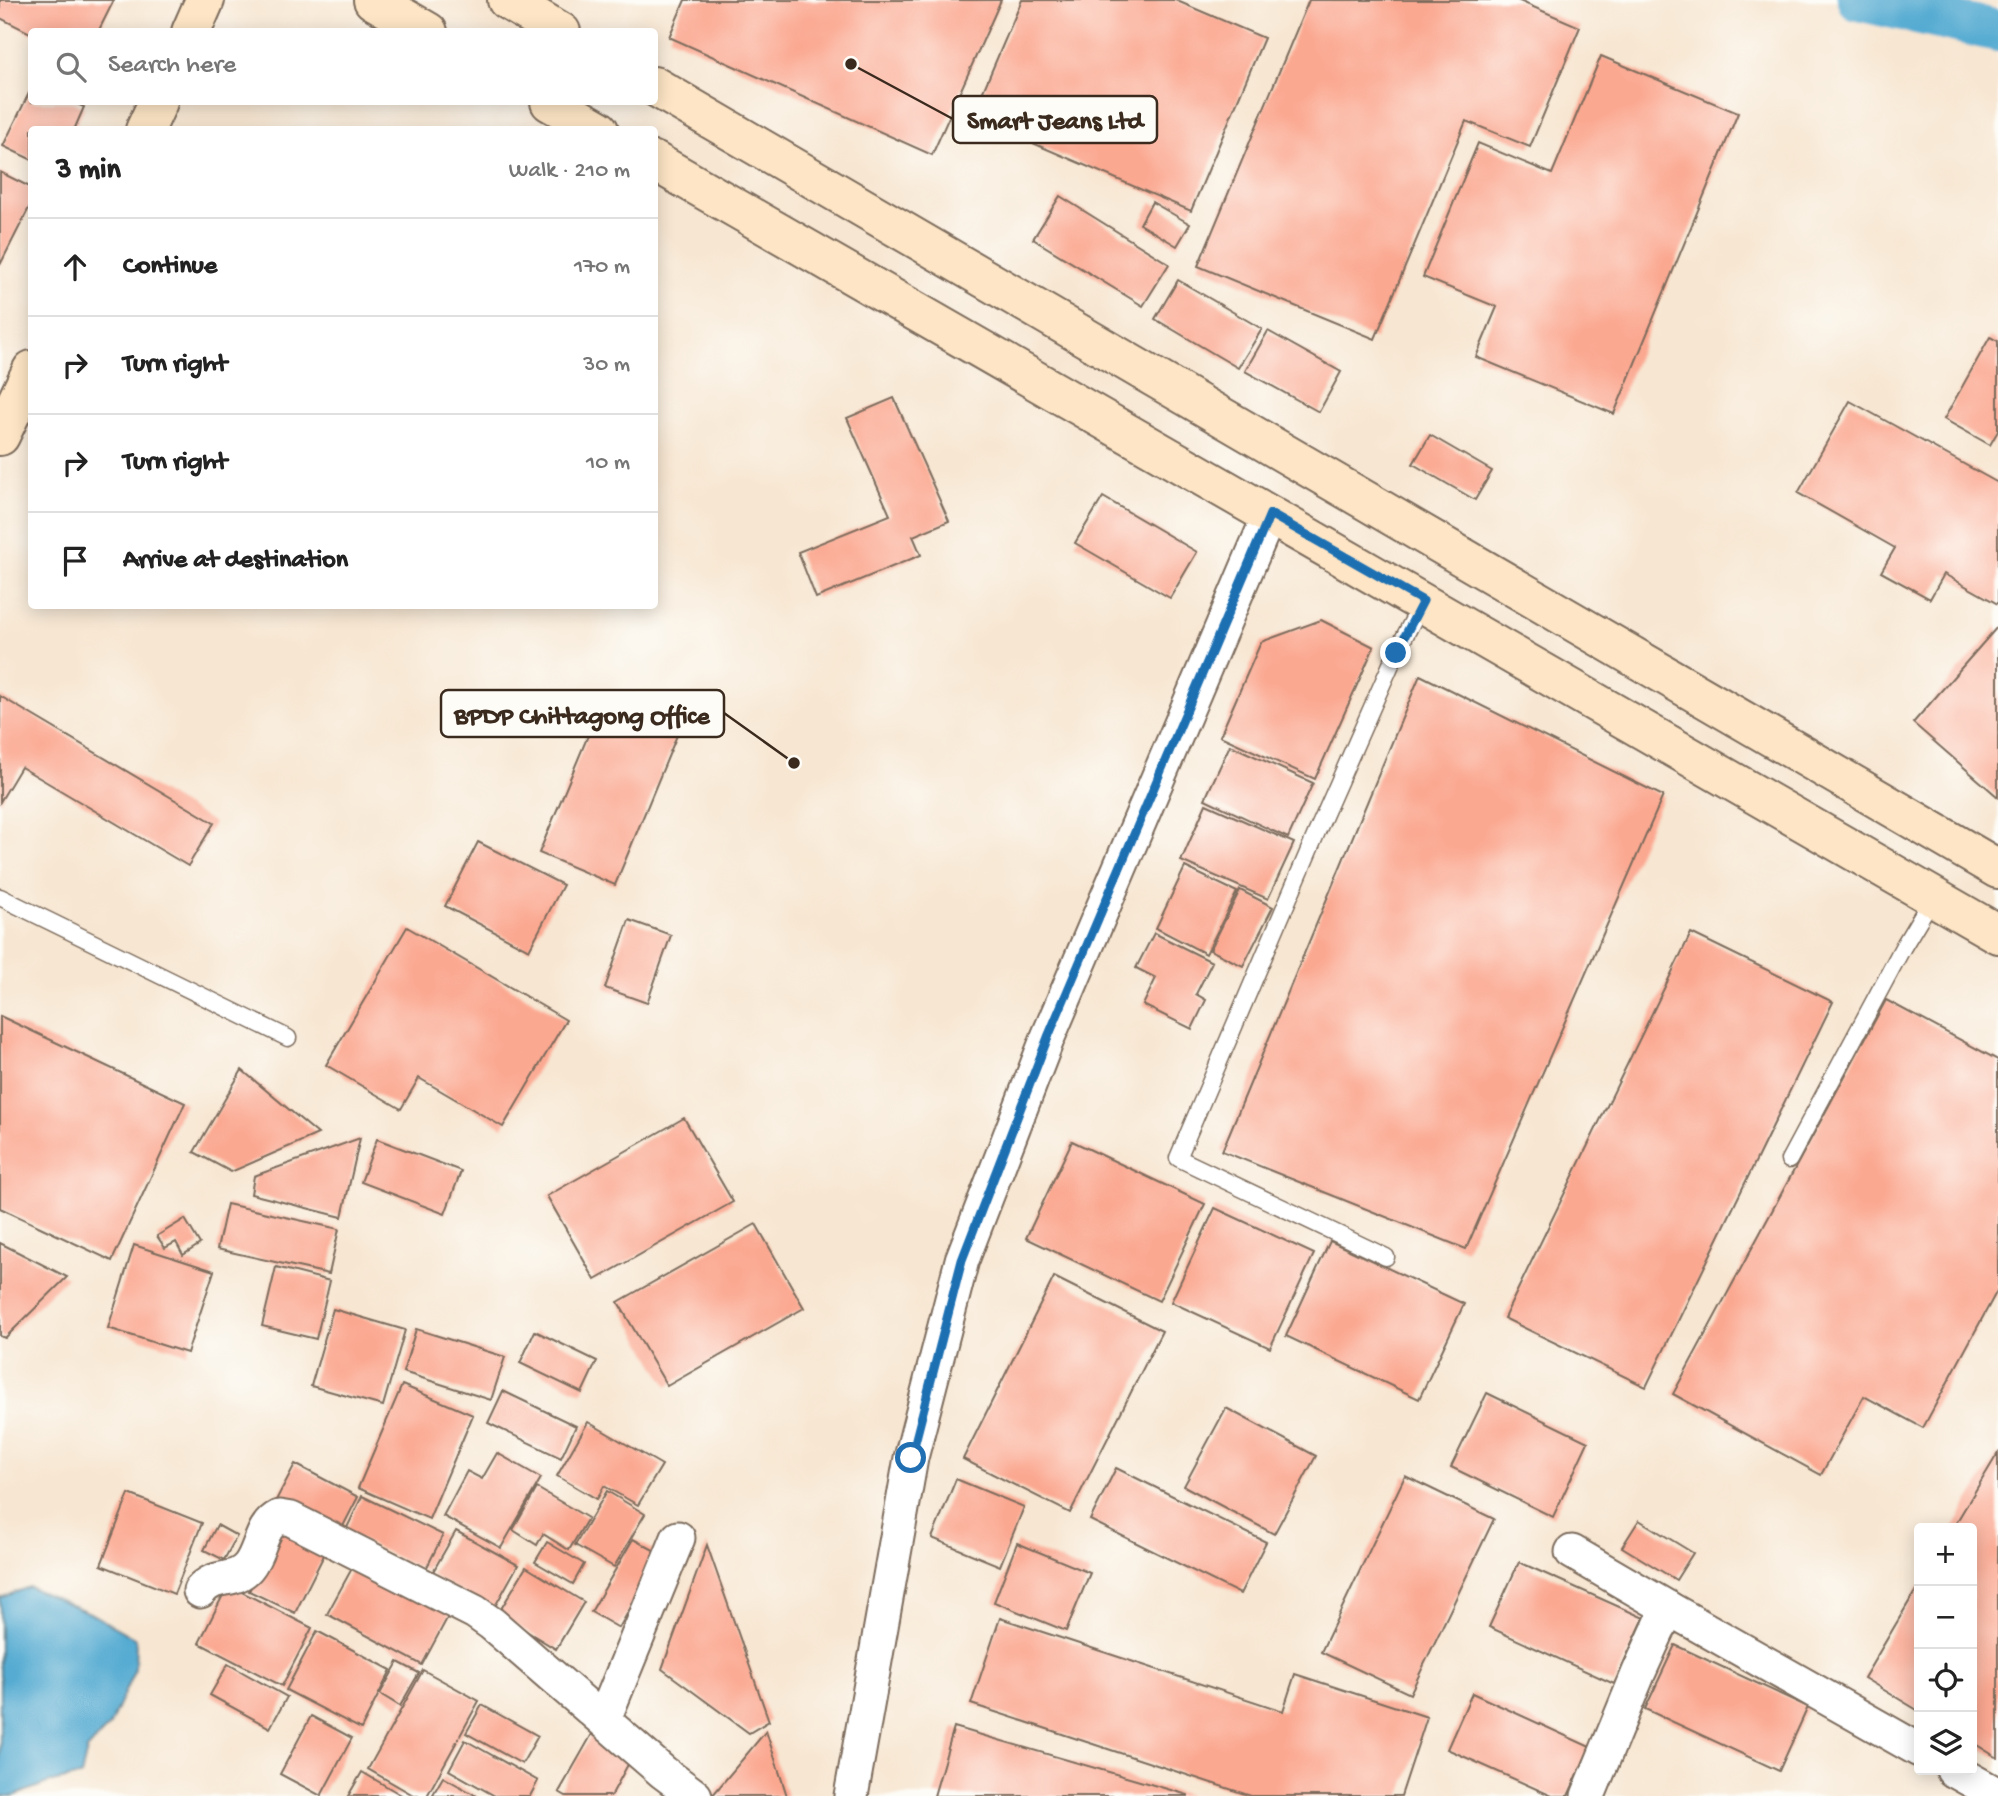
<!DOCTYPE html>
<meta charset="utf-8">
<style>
:root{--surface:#fff;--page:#f6f6f6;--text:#222;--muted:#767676;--line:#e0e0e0}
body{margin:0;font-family:"Gochi Hand",sans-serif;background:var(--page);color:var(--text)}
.controls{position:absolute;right:21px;bottom:21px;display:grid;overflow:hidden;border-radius:7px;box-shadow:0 4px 18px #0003}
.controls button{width:63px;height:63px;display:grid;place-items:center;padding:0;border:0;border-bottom:2px solid var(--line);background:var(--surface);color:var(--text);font:35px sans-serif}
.stop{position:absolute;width:21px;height:21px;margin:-16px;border:5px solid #1f6fb2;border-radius:50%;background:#fff}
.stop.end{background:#1f6fb2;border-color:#fff;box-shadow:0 2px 7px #0008}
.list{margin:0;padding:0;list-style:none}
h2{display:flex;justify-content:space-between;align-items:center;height:91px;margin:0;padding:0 28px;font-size:30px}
h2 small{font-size:23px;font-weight:400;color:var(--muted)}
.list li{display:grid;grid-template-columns:46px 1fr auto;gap:21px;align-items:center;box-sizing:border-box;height:98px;padding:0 28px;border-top:2px solid var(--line)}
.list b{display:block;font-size:26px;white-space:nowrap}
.list em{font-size:23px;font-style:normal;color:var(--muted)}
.icon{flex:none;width:38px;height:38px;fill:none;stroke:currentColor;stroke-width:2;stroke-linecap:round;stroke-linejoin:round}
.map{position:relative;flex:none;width:1998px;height:1796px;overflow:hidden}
.search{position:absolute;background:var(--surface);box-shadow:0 4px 18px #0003;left:28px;top:28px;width:630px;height:77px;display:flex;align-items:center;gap:18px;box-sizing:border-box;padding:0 24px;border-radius:7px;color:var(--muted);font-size:26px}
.panel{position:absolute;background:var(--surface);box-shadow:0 4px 18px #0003;left:28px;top:126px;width:630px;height:483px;border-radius:7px}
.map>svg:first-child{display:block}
</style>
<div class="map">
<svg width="1998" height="1796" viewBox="0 0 1998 1796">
<rect width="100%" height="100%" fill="#fdfcf7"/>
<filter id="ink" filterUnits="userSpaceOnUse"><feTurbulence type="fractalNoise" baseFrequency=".0143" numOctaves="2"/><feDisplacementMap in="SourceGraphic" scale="14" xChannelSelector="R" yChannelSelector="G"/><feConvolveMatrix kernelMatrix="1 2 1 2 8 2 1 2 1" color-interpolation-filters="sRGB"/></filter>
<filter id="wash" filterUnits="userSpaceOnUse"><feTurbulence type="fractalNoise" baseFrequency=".00686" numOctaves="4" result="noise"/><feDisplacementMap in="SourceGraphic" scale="28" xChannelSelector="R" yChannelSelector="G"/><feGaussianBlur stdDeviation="1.57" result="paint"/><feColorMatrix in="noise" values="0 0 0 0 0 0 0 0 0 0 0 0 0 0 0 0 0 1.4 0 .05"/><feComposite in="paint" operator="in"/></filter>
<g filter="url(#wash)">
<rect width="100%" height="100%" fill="#f7e6d1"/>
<path fill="#55abd2" stroke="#486a78" stroke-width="2" d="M29,1587L90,1613L136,1639L135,1669L110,1725L87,1750L81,1776L47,1783L14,1796H0V1598Z"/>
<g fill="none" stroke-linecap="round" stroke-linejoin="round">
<path stroke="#55abd2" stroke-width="42" d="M1858,0L1998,31"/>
</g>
<g id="blocks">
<g fill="#fba891">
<path d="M0,0H114L98,32H32V34L0,18Z"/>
<path d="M685,0H1001L932,155L669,37Z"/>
<path d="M1022,0H1175L1264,38L1191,211L972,117Z"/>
<path d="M1309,0H1517L1580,27L1530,147L1466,121L1375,339L1198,266Z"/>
<path d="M1601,56L1738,113L1614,414L1476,357L1497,307L1423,277L1478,143L1552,174Z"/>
<path d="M32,87V102H73L84,107L74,130H32V160L3,146Z"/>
<path d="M0,172L32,188V202L0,265Z"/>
<path d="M1060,196L1169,264L1143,306L1033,239Z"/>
<path d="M1152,202L1190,224L1177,246L1140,224Z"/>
<path d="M1178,280L1262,329L1238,368L1155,319Z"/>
<path d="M1268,331L1341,372L1319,412L1245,371Z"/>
<path d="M1990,337L1998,341V431L1990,445L1944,419Z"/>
<path d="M894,398L949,521L913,536L921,555L816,598L798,552L890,515L847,418Z"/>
<path d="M1850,401L1998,483V604L1944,574L1930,599L1881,572L1895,548L1798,493Z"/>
<path d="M1430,435L1492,471L1475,500L1413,464Z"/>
<path d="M1103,497L1197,552L1170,598L1075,543Z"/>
<path d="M1321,620L1374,647L1315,779L1220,736L1261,642Z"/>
<path d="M1998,626V797L1913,723Z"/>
<path d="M1420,675L1663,796L1466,1249L1222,1151Z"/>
<path d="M0,696L214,823L188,866L21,767L0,802Z"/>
<path d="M604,697L680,728L615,885L539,853Z"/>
<path d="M1230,745L1313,783L1288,838L1205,799Z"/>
<path d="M1206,804L1294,843L1268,899L1181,861Z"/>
<path d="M478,842L563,885L529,950L445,906Z"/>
<path d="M1185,867L1237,892L1206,954L1156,928Z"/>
<path d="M1240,890L1273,907L1243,966L1210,950Z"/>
<path d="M629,920L671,935L647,1003L605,988Z"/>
<path d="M407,927L566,1020L503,1127L419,1078L401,1109L326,1065Z"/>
<path d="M1154,933L1212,962L1196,994L1206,1000L1192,1029L1143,1005L1156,978L1136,968Z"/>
<path d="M1691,933L1833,1002L1646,1387L1504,1318Z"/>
<path d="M1886,1000L1998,1060V1289L1923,1428L1864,1396L1821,1475L1673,1394Z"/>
<path d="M0,1016L185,1103L112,1261L0,1208Z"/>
<path d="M242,1070L318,1134L231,1172L194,1152Z"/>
<path d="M684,1118L733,1202L595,1280L547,1196Z"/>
<path d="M360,1138L342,1217L251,1194L254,1176Z"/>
<path d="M377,1139L461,1171L445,1214L361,1182Z"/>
<path d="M1072,1141L1205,1204L1159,1301L1026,1238Z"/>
<path d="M227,1204L339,1229L329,1274L217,1249Z"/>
<path d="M1215,1208L1314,1254L1270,1348L1171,1302Z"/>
<path d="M185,1219L200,1244L183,1255L176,1242L165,1248L157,1236Z"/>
<path d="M756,1224L804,1308L667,1386L618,1302Z"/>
<path d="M1330,1241L1464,1304L1419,1399L1286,1336Z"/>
<path d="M0,1243L67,1277L5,1338L0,1336Z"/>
<path d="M134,1245L214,1271L187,1353L108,1328Z"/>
<path d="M276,1267L330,1281L316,1339L262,1326Z"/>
<path d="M1054,1277L1162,1331L1070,1513L963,1459Z"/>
<path d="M333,1309L405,1330L383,1406L311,1386Z"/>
<path d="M416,1329L505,1357L491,1400L403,1372Z"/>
<path d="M535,1331L597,1361L582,1393L520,1363Z"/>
<path d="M402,1385L473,1415L429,1519L358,1488Z"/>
<path d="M503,1391L576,1426L561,1458L488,1423Z"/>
<path d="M1487,1393L1588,1442L1553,1517L1451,1467Z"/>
<path d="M1226,1408L1316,1456L1274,1534L1184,1486Z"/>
<path d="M588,1422L662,1465L638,1505L604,1486L597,1499L557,1476Z"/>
<path d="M497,1453L541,1478L501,1548L443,1516L467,1471L482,1479Z"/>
<path d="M1998,1453V1758L1972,1742V1528H1953Z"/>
<path d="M295,1464L358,1497L338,1536L274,1504Z"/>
<path d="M1116,1468L1266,1542L1240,1594L1090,1520Z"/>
<path d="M1405,1476L1494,1519L1410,1694L1321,1652Z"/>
<path d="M956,1479L1024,1507L1000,1566L932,1538Z"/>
<path d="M537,1488L588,1518L569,1550L543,1534L537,1545L513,1530Z"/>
<path d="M607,1491L645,1514L614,1567L575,1545Z"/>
<path d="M129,1494L202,1523L174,1594L101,1565Z"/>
<path d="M362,1496L443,1535L425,1571L345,1532Z"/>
<path d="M1639,1520L1693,1553L1676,1580L1622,1547Z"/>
<path d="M217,1525L237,1536L224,1560L204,1550Z"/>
<path d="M280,1528L326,1551L295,1613L249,1591Z"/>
<path d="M456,1531L518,1565L493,1610L431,1575Z"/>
<path d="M633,1539L661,1554L619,1628L591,1612Z"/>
<path d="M547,1542L584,1564L573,1584L535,1562Z"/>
<path d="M1017,1543L1090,1573L1066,1631L994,1602Z"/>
<path d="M707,1545L769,1721L749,1733L662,1669Z"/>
<path d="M356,1561L450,1613L422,1665L327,1614Z"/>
<path d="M1519,1562L1644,1618L1614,1684L1489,1627Z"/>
<path d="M526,1567L584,1602L556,1649L498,1614Z"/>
<path d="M228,1585L312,1628L282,1686L199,1643Z"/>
<path d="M1919,1585V1711L1864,1678Z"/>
<path d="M1000,1618L1283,1711L1295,1674L1427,1717L1401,1796H1251L971,1704Z"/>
<path d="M317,1631L391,1670L361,1729L286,1690Z"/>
<path d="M1675,1645L1808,1707L1779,1771L1645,1709Z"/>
<path d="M398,1662L419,1673L400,1706L380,1694Z"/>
<path d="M228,1664L287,1697L270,1728L210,1695Z"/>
<path d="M423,1670L479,1701L427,1796H415L368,1769Z"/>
<path d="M1472,1693L1590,1747L1568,1796H1552L1447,1749Z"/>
<path d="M482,1705L538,1736L522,1764L466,1733Z"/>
<path d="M311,1716L352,1738L321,1796L280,1774Z"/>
<path d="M954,1727L1188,1795V1796H934Z"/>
<path d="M766,1731L787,1796H712Z"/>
<path d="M592,1734L632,1757L611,1796H566L559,1792Z"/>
<path d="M465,1740L538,1781L530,1796H495L449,1770Z"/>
<path d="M362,1772L403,1796H348Z"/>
<path d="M443,1777L477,1796H432Z"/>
</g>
</g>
</g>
<g filter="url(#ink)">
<use href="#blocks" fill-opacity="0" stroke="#7d6c5d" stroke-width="2"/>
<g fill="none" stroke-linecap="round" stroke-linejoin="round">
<defs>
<g id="lane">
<path d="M0,897L288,1038"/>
<path d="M1789,1160L1903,947L1933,897"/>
<path d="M1386,1257L1178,1158L1316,834L1396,653L1423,601"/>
</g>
<g id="street">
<path d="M1572,1552L1668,1608"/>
<path d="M200,1591C216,1572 233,1584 248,1567C261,1552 260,1526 279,1517L291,1519L475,1612L492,1624L663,1772L695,1796"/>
<path d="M604,1719L678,1538"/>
<path d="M1953,1770L1998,1795"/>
<path d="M851,1796L911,1458L962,1260L1048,1037L1270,514"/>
<path d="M1588,1796L1639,1672L1668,1608L1919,1750"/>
</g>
<g id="secondary">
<path d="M373,0L428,32"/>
<path d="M507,0L561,32"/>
<path d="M191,32L205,0"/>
<path d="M654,86L1998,869"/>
<path d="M550,102L599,130"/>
<path d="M145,130L158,102"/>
<path d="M654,161L1998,934"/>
<path d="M0,436L32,370"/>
</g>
</defs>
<use href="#lane" stroke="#7d6c5d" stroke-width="19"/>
<use href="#street" stroke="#7d6c5d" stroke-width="37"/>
<use href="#secondary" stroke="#7d6c5d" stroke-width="42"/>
<use href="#lane" stroke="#fff" stroke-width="16"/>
<use href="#street" stroke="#fff" stroke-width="33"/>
<use href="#secondary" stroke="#fde5c5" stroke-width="38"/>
</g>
</g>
<g fill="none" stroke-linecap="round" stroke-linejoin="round" filter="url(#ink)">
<path stroke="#1f6fb2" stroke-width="9" d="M911,1458L962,1260L1048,1037L1270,514L1423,601L1396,653"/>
</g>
<path fill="none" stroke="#3b2a1e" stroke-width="2.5" d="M851 64L953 119M794 763L724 713"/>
<g fill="#3b2a1e" stroke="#fdfcf7" stroke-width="2.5">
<circle cx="851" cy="64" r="7"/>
<circle cx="794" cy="763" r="7"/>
</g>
<g fill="#fdfcf7" stroke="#3b2a1e" stroke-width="2.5">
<rect x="953" y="96" width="204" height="47" rx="7"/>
<rect x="441" y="690" width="283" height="47" rx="7"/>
</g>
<g font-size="26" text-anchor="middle" font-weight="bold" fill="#3b2a1e">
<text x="1055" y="128">Smart Jeans Ltd</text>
<text x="582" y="723">BPDP Chittagong Office</text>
</g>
</svg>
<div class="controls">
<button>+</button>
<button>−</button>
<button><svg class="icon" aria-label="locate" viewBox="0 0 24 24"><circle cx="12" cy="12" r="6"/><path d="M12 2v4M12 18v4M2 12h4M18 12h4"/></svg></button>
<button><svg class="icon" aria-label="layers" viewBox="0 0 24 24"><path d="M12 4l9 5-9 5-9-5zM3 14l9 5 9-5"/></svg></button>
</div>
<div class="stop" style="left:911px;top:1458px"></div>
<div class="stop end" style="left:1396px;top:653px"></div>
<div class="search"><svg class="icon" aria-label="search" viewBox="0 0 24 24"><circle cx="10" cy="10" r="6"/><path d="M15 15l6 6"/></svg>Search here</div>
<section class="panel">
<h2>3 min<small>Walk · 210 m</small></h2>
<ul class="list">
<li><svg class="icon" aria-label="ahead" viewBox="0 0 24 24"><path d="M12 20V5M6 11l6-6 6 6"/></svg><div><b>Continue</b></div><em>170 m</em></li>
<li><svg class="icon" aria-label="right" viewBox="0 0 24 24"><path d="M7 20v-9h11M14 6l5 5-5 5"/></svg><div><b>Turn right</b></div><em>30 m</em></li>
<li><svg class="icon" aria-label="right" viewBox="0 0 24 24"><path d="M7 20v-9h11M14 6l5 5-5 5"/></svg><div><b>Turn right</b></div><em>10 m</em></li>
<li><svg class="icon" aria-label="arrive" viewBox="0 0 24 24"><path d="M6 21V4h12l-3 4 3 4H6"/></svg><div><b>Arrive at destination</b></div></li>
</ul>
</section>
</div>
